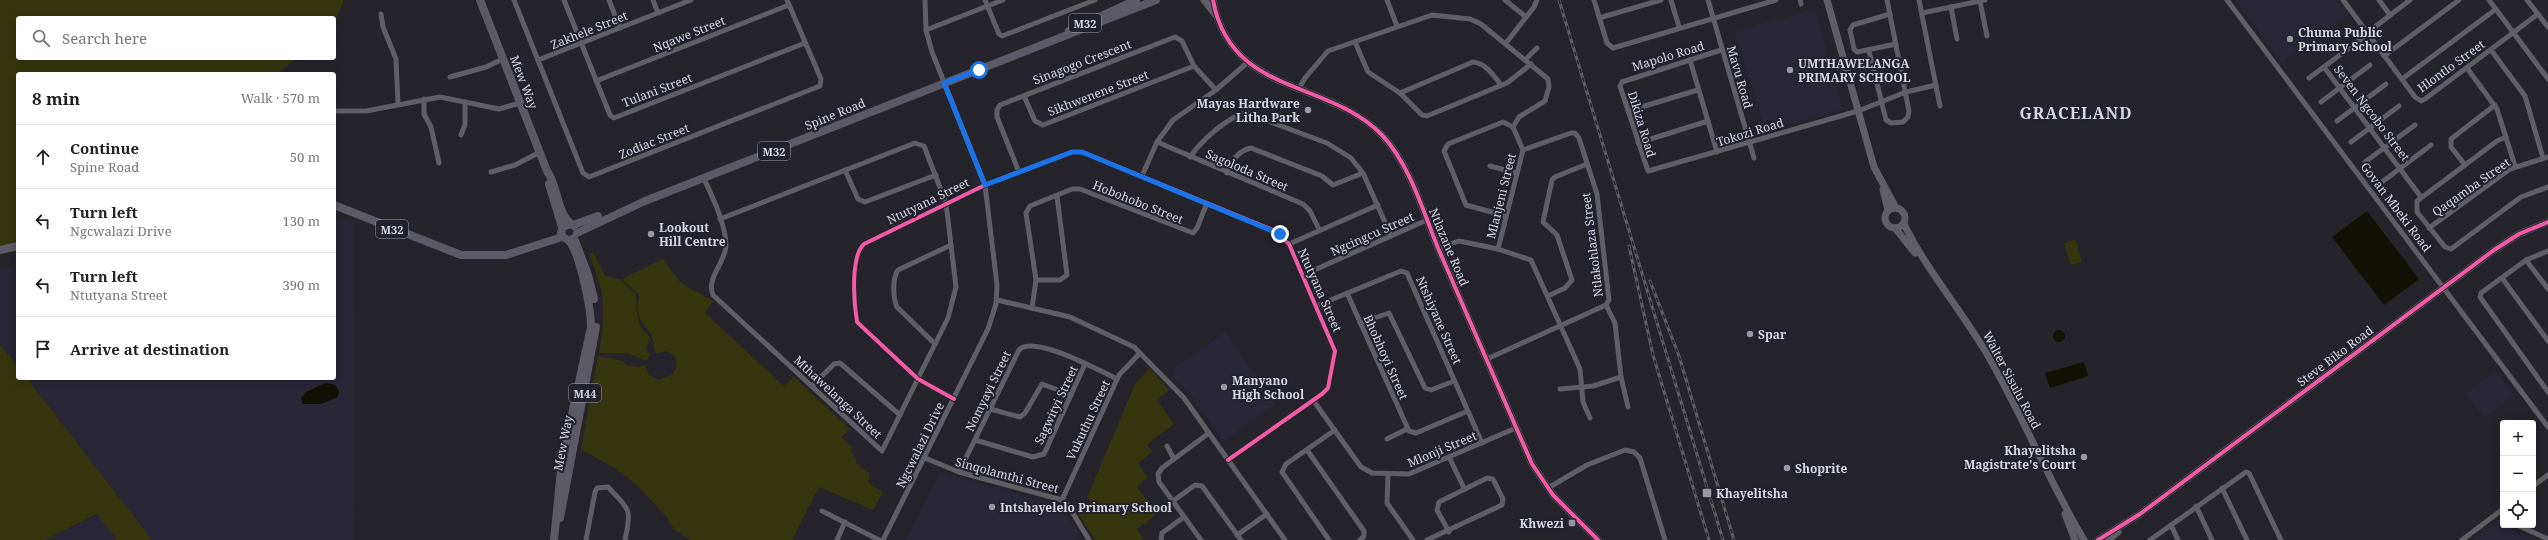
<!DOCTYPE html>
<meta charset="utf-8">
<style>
:root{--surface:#fff;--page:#f6f6f6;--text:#222;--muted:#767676;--line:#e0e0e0}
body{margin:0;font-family:"Noto Serif",serif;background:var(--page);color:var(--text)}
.controls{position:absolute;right:12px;bottom:12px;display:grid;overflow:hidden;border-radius:4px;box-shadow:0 2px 10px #0003}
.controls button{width:36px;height:36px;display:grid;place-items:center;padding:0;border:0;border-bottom:1px solid var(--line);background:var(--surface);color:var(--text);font:20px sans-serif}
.stop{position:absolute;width:12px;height:12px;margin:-9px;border:3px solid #1a73e8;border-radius:50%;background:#fff}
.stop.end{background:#1a73e8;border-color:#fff;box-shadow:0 1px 4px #0008}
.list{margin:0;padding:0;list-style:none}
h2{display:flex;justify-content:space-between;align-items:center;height:52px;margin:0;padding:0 16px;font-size:17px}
h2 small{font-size:13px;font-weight:400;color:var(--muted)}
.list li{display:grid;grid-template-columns:26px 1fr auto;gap:12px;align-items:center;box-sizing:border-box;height:64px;padding:0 16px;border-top:1px solid var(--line)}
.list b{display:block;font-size:15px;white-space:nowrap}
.list p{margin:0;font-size:13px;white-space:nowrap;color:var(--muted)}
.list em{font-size:13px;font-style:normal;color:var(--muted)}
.icon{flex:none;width:22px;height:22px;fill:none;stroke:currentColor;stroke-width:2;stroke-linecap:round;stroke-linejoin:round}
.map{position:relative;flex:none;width:2548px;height:540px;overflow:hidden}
.search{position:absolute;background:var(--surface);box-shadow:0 2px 10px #0003;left:16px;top:16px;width:320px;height:44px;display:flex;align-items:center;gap:10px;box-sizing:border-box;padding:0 14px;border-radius:4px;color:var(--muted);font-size:15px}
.panel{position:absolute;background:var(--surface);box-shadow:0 2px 10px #0003;left:16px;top:72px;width:320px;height:308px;border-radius:4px}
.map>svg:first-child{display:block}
</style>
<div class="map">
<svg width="2548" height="540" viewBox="0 0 2548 540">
<rect width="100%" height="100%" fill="#25242b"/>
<g fill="#282637">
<path d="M2235,0H2337L2348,15L2282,63Z"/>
<path d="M1815,9L1843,110L1766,130L1734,31Z"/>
<path d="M334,216L354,222L353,540H152L27,378H334Z"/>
<path d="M18,256V367L0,344V269L15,265L14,257Z"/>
<path d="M1225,332L1276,404L1223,442L1193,398L1174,377V368Z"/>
<path d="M2496,371L2514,395L2484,418L2466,394Z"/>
<path d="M940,472L1057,505L1064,510L1080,536L1073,540H906Z"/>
<path d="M98,514L117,540H45Z"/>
<path d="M2503,516V525H2510L2516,534L2537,540H2472Z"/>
</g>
<g fill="#35360e">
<path d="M0,0H344L334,24V18H18V58H297L277,74H18V244L0,249Z"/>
<path d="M2075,239L2082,262L2071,265L2064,243Z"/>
<path d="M593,252L605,276L619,279L636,295C636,308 637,316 641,327C643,332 649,334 651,340L646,348L650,355L646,361L628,353H599C606,308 606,296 589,254Z"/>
<path d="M663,259L681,283L713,301L705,313L784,386L794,377L850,429L841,437L852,447L851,452L856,458V463L869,473L868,483L883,492L873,510L819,487L792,540H691L675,530L665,515L637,485L616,469L581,449L598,356L624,361L625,365L640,367L645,365L649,375L659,380L673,374L677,365L674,355L665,351L656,354C652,347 655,339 650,333C639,318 636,317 639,295L622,279Z"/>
<path d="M0,344L18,367V378H27L152,540H117L97,514L45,540H0Z"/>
<path d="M1150,368L1169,390L1157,400L1174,424L1147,444L1152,452L1138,463L1147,477L1137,487L1157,514L1137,529L1144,540H1095L1076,510L1086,513L1091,500L1087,498L1135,384Z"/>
</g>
<g fill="#111204">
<path d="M2367,211L2419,279L2384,305L2332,237Z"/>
<circle cx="2059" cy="336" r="6"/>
<path d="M2084,362L2088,376L2050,388L2045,373Z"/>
<path d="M326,383L335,385L339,391L338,397L321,404H303L301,398L306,392Z"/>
</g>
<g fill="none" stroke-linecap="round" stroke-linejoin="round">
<g stroke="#605f65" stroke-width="5">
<path d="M514,0L583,173L589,177L820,86L821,79L787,0"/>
<path d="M564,0L610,115L614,118L805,43"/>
<path d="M609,0L620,28"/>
<path d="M653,0L658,13"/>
<path d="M985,0L999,34L1002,36L1095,0"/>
<path d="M1387,0L1397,26"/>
<path d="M1505,0L1526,17"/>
<path d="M1594,0L1607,43L1613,48L1776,0"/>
<path d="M1671,0L1679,27"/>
<path d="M1708,0L1754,158"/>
<path d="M1800,0L1801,4"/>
<path d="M1919,0L1940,106"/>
<path d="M2227,0L2548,427"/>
<path d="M2343,0L2415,97L2421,101L2425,99L2538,14"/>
<path d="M2379,0L2390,15"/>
<path d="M2489,0L2548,79"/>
<path d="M2527,0L2548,27"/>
<path d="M1980,1L1987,36"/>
<path d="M1951,7L1957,39"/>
<path d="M1922,13L1985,0"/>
<path d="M381,14L383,27L396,59L398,104"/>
<path d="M1890,14L1853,25L1850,30L1854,49L1857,52L1896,44"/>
<path d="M1599,18L1661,0"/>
<path d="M926,30L1003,0"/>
<path d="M2367,33L2410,0"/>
<path d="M1355,42L1368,72L1400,93L1422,115L1427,116L1507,83L1531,64"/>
<path d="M1506,43L1534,7L1537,0"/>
<path d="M1721,50L1622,82L1620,86L1648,171L1858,111L1906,92L1936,85"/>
<path d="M2491,50L2525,96L2543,158"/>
<path d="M1869,51L1886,120L1891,123L1903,122L1908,117L1909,111L1887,0"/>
<path d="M2384,56L2459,0"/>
<path d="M1526,59L1537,48"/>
<path d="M538,60L691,0"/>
<path d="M1690,60L1717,152"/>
<path d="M2324,67L2421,197"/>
<path d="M2467,68L2497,109L2515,166"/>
<path d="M450,77L486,67L503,59"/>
<path d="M2309,78L2368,34"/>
<path d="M2402,79L2496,9"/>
<path d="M596,81L789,5"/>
<path d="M1298,90L1305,78L1328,51L1432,15L1470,19L1481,24L1548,79L1549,87L1545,101L1519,117L1513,127"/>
<path d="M1400,93L1473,62C1486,63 1494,76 1501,85"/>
<path d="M1024,96L1035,121L1043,125L1194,66"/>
<path d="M424,99V114L431,127L439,163"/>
<path d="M2321,102L2370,65"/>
<path d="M334,111H366L440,97L499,109L520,103"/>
<path d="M1628,111L1698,90"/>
<path d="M2337,121L2386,84"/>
<path d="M461,135L465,125V102"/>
<path d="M2506,137L2497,141L2417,201V212L2445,247L2451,249L2521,197L2548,187"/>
<path d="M1157,142L1303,204L1310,211L1319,229"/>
<path d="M2351,142L2399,106"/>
<path d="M1638,143L1708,121"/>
<path d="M1190,157C1201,141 1227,117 1246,113L1327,143L1351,158L1363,173L1391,236"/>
<path d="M2365,162L2415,125"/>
<path d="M2465,165L2451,147V139L2495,105"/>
<path d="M1490,166L1517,173"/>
<path d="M845,170L858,199L865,202L936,175"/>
<path d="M491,172L515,165L540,152"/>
<path d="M1019,172L997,117V110L1000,105L1175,37L1182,41L1194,66L1216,90"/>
<path d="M1227,173C1231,161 1238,151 1251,148L1322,176L1333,185L1363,173"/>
<path d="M1142,176L1157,142L1173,120L1216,90L1248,62"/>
<path d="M704,179C713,198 726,225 726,246C725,263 706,278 713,295L882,451L948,318L956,287L946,203L924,146L915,143L720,219"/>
<path d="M2382,182L2431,145"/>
<path d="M2429,228L2510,169L2548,157"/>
<path d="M1289,244L1378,205"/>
<path d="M1438,248L1459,241L1498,249L1531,260L1580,369L1583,402L1590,418"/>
<path d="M1498,249L1523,150L1513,127L1503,122L1448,144L1444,151L1466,205L1506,216"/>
<path d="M2548,251L2526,260L2481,293L2480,297L2548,392"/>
<path d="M2526,260L2548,289"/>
<path d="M1303,275L1427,220"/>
<path d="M2502,278L2548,341"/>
<path d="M1036,280H1060L1067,275L1057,196"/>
<path d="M1347,293L1409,431L1416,433L1468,411"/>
<path d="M1548,296L1565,288L1572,280L1557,235L1543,222L1552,180L1555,177L1587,164"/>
<path d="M997,300L1070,317L1134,347L1184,398L1285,540"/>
<path d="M1606,305L1615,323L1621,377L1628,407"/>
<path d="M1316,306L1401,271L1407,273L1482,443"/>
<path d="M1032,308L1036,280L1026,213L1030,206L1072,189H1080L1193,233L1197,228L1207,203"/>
<path d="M1360,323L1389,313L1425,388L1431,390L1454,381"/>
<path d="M935,344L897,307C893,299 892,278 898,270L951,245"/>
<path d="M1487,359L1606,305L1609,300L1597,194L1579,138L1575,133H1571L1523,150"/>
<path d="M812,386L834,364L840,363L900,415"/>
<path d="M1560,389L1593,386L1621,377"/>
<path d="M954,399L918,379L857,322C854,304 850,257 864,244L985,185L1072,152H1082L1273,230L1289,244L1335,351L1328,388L1322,394L1228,460"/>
<path d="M1313,400L1361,467L1372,473L1409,474L1516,428"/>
<path d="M990,409L1020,417L1025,413L1042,384L1071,395"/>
<path d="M1387,439L1407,429"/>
<path d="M975,440L1033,457L1044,454L1085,364"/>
<path d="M1167,446L1174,459"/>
<path d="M1307,450L1364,531V536L1360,540"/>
<path d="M1449,457L1464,488"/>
<path d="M925,458L959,472L1062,500L1068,505L1089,540"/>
<path d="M959,472L1019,350C1033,334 1100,371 1117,379"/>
<path d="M1388,475L1387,503L1413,540"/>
<path d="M2533,486L2548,475"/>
<path d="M1548,488L1587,465L1625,450L1634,452L1640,458L1665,540"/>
<path d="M2222,488L2247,540"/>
<path d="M1062,500L1119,375L1140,353"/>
<path d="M1173,501L1195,485L1202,486L1241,540"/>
<path d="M2196,506L2212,540"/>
<path d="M822,511L879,540"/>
<path d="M2171,525L2178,540"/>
<path d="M2517,525L2548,539"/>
<path d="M1237,535L1267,514"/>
<path d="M586,540L595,492L597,488L608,487C630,511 632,508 625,540"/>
<path d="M837,540L845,522"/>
<path d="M883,540L988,329L996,304L997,285L985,185L932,52L926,30L925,0"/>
<path d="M1161,540L1162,533L1184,517"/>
<path d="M1201,540L1159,482L1158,474L1162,468L1209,433"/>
<path d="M1329,540L1282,472L1286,464L1335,430"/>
<path d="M1427,540L1502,505L1503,499L1493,479L1487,478L1439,502L1437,510L1449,532"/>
<path d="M2150,540L2246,472L2249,473L2281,540"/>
<path d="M2462,540L2503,509"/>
</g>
<g stroke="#605f65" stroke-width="7">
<path d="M1204,0L1215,14"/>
<path d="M1213,0C1230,96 1328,79 1382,135C1410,165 1423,211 1438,248C1469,320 1500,392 1532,464L1553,495L1598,540"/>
<path d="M1827,0L1874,167L1896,208"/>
<path d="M1883,190L1888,210"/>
<circle cx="1895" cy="218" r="10"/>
<path d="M1904,224C1926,269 1958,306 1984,349C2021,411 2047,478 2084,540"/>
<path d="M1895,228L1915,253"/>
<path d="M2065,514L2075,540"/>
<path d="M2098,540L2140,514L2494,250L2519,234L2548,222"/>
<path d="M2108,540L2118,532"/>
</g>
<g stroke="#5c5b65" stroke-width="8">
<path d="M480,0L547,171C559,187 556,215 574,226"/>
<path d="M1069,31L1136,0"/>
<path d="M549,184L562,227"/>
<path d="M334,205L461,255H506L562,237"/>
<path d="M573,225L598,216"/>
<path d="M577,233L645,201L1156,0"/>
<path d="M574,238L588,275L594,299"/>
<path d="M0,250L18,246"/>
<path d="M560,518L596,327"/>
<path d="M554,540L562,460L591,327C591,310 580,251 568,240C565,238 563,238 561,234L562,227L571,224"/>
</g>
<defs>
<g id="rail">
<path d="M1559,0L1723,540"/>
<path d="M1629,246L1653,355L1709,540"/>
<path d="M1650,281L1679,356L1734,540"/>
</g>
</defs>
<use href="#rail" stroke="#5f5f63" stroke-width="3"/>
<use href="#rail" stroke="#22212e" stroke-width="1.5" stroke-dasharray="4.5" stroke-linecap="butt"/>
<defs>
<g id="cycleway">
<path d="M1213,0C1230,96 1328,79 1382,135C1410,165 1423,211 1438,248C1469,320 1500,392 1532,464L1553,495L1598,540"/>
<path d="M954,399L918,379L857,322C854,304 850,257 864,244L985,185L1072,152H1082L1273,230L1289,244L1335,351L1328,388L1322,394L1228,460"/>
<path d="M2098,540L2140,514L2494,250L2519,234L2548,222"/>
</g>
</defs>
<use href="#cycleway" stroke="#22212e" stroke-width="6"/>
<use href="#cycleway" stroke="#f35aa7" stroke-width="4"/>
</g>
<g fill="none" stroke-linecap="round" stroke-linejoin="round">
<path stroke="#1a73e8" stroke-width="5" d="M979,70L944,83L985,185L1072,152H1082L1280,234"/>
</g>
<g fill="#9999a1" stroke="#22212e" stroke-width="1.5">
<circle cx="2290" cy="39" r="4"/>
<circle cx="1790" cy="70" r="4"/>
<circle cx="1308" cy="110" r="4"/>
<circle cx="651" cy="234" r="4"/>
<circle cx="1750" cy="334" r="4"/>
<circle cx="1224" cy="387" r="4"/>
<circle cx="2084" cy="457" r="4"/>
<circle cx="1787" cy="468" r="4"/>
<rect x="1702" y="488" width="10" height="10" rx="2"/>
<circle cx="992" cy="507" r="4"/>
<rect x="1568" y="519" width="8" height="8" rx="2"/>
</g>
<g text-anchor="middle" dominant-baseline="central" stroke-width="4" stroke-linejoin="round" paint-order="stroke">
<g fill="#22212e" stroke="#a1a1ab" stroke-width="1">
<rect x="1069" y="14" width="32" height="18" rx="3"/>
<rect x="758" y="142" width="32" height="18" rx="3"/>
<rect x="376" y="220" width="32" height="18" rx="3"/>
<rect x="569" y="384" width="32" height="18" rx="3"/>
</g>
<g font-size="11" font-weight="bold" fill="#d8d8e1">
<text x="1085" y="23">M32</text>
<text x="774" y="151">M32</text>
<text x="392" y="229">M32</text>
<text x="585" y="393">M44</text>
</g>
<g font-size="12" fill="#d8d8e1" stroke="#22212e">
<text transform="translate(589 30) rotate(-22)">Zakhele Street</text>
<text transform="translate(689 34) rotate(-22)">Nqawe Street</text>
<text transform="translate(1668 56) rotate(-17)">Mapolo Road</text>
<text transform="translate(1082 62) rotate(-21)">Sinagogo Crescent</text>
<text transform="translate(2451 66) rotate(-36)">Hlontlo Street</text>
<text transform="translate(1740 77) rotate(74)">Mavu Road</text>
<text transform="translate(524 82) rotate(69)">Mew Way</text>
<text transform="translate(657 90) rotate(-21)">Tulani Street</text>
<text transform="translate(1098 93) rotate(-21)">Sikhwenene Street</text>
<text transform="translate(2372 113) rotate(53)">Seven Ngcobo Street</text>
<text transform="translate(835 114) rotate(-22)">Spine Road</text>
<text transform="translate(1642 124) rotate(73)">Dikiza Road</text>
<text transform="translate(1750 132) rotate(-17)">Tokozi Road</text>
<text transform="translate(654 141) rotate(-22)">Zodiac Street</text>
<text transform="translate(1247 170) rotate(23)">Sagoloda Street</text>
<text transform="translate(2471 187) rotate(-35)">Qaqamba Street</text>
<text transform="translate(1501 196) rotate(-76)">Mlanjeni Street</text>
<text transform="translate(928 201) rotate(-26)">Ntutyana Street</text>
<text transform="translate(1138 202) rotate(22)">Hobohobo Street</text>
<text transform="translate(2396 207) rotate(53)">Govan Mbeki Road</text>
<text transform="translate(1372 234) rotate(-24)">Ngcingcu Street</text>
<text transform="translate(1592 245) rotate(-97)">Ntlakohlaza Street</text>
<text transform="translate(1449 247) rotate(67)">Ntlazane Road</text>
<text transform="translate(1320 290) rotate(66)">Ntutyana Street</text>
<text transform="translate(1439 320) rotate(66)">Ntshiyane Street</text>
<text transform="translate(2335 356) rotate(-37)">Steve Biko Road</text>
<text transform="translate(1386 357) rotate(66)">Bhobhoyi Street</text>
<text transform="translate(2012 380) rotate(62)">Walter Sisulu Road</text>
<text transform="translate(988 391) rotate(-64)">Nomyayi Street</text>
<text transform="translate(838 397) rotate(43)">Mthawelanga Street</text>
<text transform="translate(1056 405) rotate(-65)">Sagwityi Street</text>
<text transform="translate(1088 420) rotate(-65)">Vukuthu Street</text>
<text transform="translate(563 443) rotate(-79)">Mew Way</text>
<text transform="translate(920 445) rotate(-64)">Ngcwalazi Drive</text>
<text transform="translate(1442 449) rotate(-23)">Mlonji Street</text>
<text transform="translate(1007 475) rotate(15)">Sinqolamthi Street</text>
</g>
<g font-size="12" font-weight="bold" fill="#d8d8e1" stroke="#22212e" text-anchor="start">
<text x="2298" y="32">Chuma Public<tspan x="2298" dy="14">Primary School</tspan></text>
<text x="1798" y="63">UMTHAWELANGA<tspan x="1798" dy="14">PRIMARY SCHOOL</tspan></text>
<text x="1300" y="103" text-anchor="end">Mayas Hardware<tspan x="1300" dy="14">Litha Park</tspan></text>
<text x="659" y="227">Lookout<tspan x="659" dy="14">Hill Centre</tspan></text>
<text x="1758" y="334">Spar</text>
<text x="1232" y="380">Manyano<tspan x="1232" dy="14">High School</tspan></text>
<text x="2076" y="450" text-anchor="end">Khayelitsha<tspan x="2076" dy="14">Magistrate's Court</tspan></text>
<text x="1795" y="468">Shoprite</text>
<text x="1716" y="493">Khayelitsha</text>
<text x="1000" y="507">Intshayelelo Primary School</text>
<text x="1564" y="523" text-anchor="end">Khwezi</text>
</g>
<g font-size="16" font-weight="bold" letter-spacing="1" fill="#d8d8e1" stroke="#22212e">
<text x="2076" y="113">GRACELAND</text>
</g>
</g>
</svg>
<div class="controls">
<button>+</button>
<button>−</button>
<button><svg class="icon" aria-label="locate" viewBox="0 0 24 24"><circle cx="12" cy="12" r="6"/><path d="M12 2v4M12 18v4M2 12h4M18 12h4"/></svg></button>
</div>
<div class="stop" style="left:979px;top:70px"></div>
<div class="stop end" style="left:1280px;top:234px"></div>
<div class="search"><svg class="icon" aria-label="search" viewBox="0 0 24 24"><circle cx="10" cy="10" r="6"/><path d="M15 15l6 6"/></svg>Search here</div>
<section class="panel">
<h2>8 min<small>Walk · 570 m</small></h2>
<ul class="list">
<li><svg class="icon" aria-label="ahead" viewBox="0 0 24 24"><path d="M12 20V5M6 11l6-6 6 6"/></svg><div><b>Continue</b><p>Spine Road</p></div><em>50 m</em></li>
<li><svg class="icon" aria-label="left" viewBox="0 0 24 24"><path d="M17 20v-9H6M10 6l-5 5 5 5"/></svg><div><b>Turn left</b><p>Ngcwalazi Drive</p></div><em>130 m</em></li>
<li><svg class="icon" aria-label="left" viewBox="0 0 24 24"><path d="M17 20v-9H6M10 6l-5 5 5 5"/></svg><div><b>Turn left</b><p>Ntutyana Street</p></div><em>390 m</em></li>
<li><svg class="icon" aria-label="arrive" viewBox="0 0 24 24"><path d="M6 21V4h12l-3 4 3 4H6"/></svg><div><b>Arrive at destination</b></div></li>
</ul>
</section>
</div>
